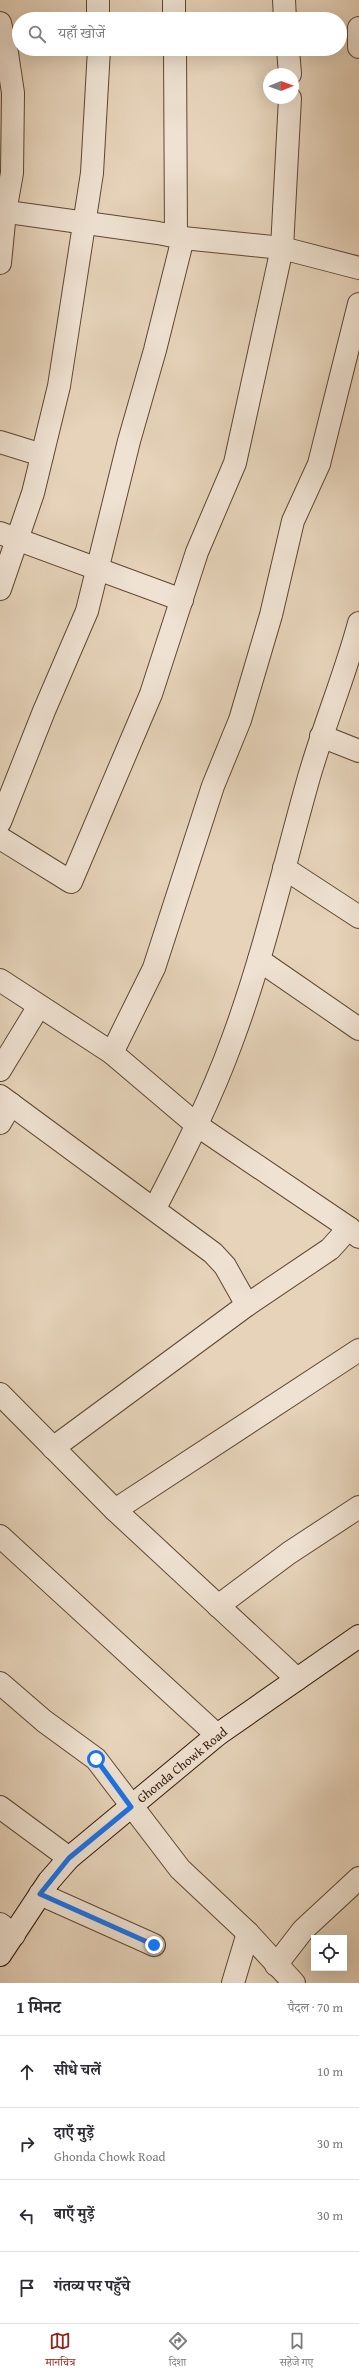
<!DOCTYPE html>
<html lang="hi">
<meta charset="utf-8">
<style>
:root{--surface:#fff;--page:#f7f7f7;--text:#2b2b33;--muted:#7c7c81;--line:#e1e1e2;--accent:#8f2418}
body{margin:0;font-family:"Gentium Book Plus","Noto Serif Devanagari",serif;background:var(--page);color:var(--text)}
.controls{position:absolute;right:12px;bottom:12px;display:grid;overflow:hidden;border-radius:0px;box-shadow:0 4px 16px #0002}
.controls button{width:36px;height:36px;display:grid;place-items:center;padding:0;border:0;border-bottom:1px solid var(--line);background:var(--surface);color:var(--text);font:20px sans-serif}
.compass{position:absolute;left:263px;top:68px;width:36px;height:36px;border-radius:50%;background:var(--surface);box-shadow:0 4px 16px #0002;rotate:89deg}
.stop{position:absolute;width:12px;height:12px;margin:-9px;border:3px solid #1a73e8;border-radius:50%;background:#fff}
.stop.end{background:#1a73e8;border-color:#fff;box-shadow:0 1px 4px #0008}
.list{margin:0;padding:0;list-style:none}
h2{display:flex;justify-content:space-between;align-items:center;height:52px;margin:0;padding:0 16px;font-size:17px}
h2 small{font-size:13px;font-weight:400;color:var(--muted)}
.list li{display:grid;grid-template-columns:26px 1fr auto;gap:12px;align-items:center;box-sizing:border-box;height:72px;padding:0 16px;border-top:1px solid var(--line)}
.list b{display:block;font-size:15px;white-space:nowrap}
.list p{margin:0;font-size:13px;white-space:nowrap;color:var(--muted)}
.list em{font-size:13px;font-style:normal;color:var(--muted)}
.icon{flex:none;width:22px;height:22px;fill:none;stroke:currentColor;stroke-width:2;stroke-linecap:round;stroke-linejoin:round}
.map{position:relative;flex:none;width:359px;height:1983px;overflow:hidden}
.search{position:absolute;background:var(--surface);box-shadow:0 4px 16px #0002;left:12px;right:12px;top:12px;height:44px;display:flex;align-items:center;gap:10px;box-sizing:border-box;padding:0 14px;border-radius:22px;color:var(--muted);font-size:15px}
.sheet{height:340px;background:var(--surface)}
nav{display:flex;justify-content:space-around;align-items:center;box-sizing:border-box;height:56px;border-top:1px solid var(--line);background:var(--surface);font-size:11px;color:var(--muted)}
nav a{display:grid;justify-items:center;gap:2px}
nav .on{color:var(--accent)}
.map>svg:first-child{display:block}
</style>
<div class="map">
<svg width="359" height="1983" viewBox="0 0 359 1983">
<rect width="100%" height="100%" fill="#e6d3ba"/>
<filter id="stains"><feTurbulence type="fractalNoise" baseFrequency=".005" numOctaves="4"/><feColorMatrix values="0 0 0 0 .2 0 0 0 0 .09 0 0 0 0 .02 0 0 0 .5 -.17"/></filter>
<radialGradient id="worn" r=".72"><stop offset=".6" stop-color="#630" stop-opacity="0"/><stop offset="1" stop-color="#630" stop-opacity=".3"/></radialGradient>
<g fill="none" stroke-linecap="round" stroke-linejoin="round">
<defs>
<g id="street">
<path d="M98,0V19"/>
<path d="M174,0V19"/>
<path d="M284,0L285,19"/>
<path d="M0,23L7,53L13,93L12,173L5,212L0,263"/>
<path d="M359,28V47"/>
<path d="M175,49L176,237"/>
<path d="M288,49L290,74"/>
<path d="M0,211L158,233L183,238L282,248L359,268"/>
<path d="M0,442L42,455"/>
<path d="M0,533L182,600"/>
<path d="M0,589L33,493L59,386L92,173L99,49"/>
<path d="M321,736L359,751"/>
<path d="M0,822L44,711L87,611L129,441L155,350L183,238"/>
<path d="M0,838L71,882L151,694L197,552L235,463L282,248L290,98"/>
<path d="M284,868L359,917"/>
<path d="M259,960L359,1029"/>
<path d="M0,980L112,1053L198,1126L349,1228L359,1237"/>
<path d="M112,1053L154,968L213,786L240,720L271,615L293,521L319,464L359,304"/>
<path d="M0,1070L39,1006"/>
<path d="M0,1096L213,1253L225,1266L247,1305"/>
<path d="M0,1123L11,1104"/>
<path d="M155,1208C183,1154 211,1099 232,1041C264,955 284,865 309,777C324,725 345,675 359,623"/>
<path d="M0,1394L115,1510L297,1679"/>
<path d="M53,1448L247,1305L330,1249L349,1228"/>
<path d="M115,1510L359,1350"/>
<path d="M0,1536L217,1735"/>
<path d="M218,1606L289,1553L359,1507"/>
<path d="M0,1683L44,1721L96,1759L180,1869L248,1933L294,1983"/>
<path d="M0,1807L69,1858"/>
<path d="M40,1894L154,1945"/>
<path d="M0,1924L14,1935"/>
<path d="M276,1965L303,1930L359,1878"/>
<path d="M233,1983L248,1933"/>
</g>
<path id="secondary" d="M0,1955L49,1881L69,1858L217,1735L359,1636"/>
</defs>
<use href="#street" stroke="#5f4733" stroke-width="24"/>
<use href="#secondary" stroke="#321806" stroke-width="24"/>
<use href="#street" stroke="#efe2d2" stroke-width="22"/>
<use href="#secondary" stroke="#efe2d2" stroke-width="22"/>
</g>
<g fill="none" stroke-linecap="round" stroke-linejoin="round">
<path stroke="#1a73e8" stroke-width="5" d="M96,1759L131,1807L69,1858L40,1894L154,1945"/>
</g>
<g text-anchor="middle" dominant-baseline="central" stroke-width="3.5" stroke-linejoin="round" paint-order="stroke">
<g font-size="13" fill="#321806" stroke="#efe2d2">
<text transform="translate(182 1765) rotate(-39)">Ghonda Chowk Road</text>
</g>
</g>
<rect width="100%" height="100%" filter="url(#stains)"/>
<rect width="100%" height="100%" fill="url(#worn)"/>
</svg>
<div class="controls">
<button><svg class="icon" aria-label="locate" viewBox="0 0 24 24"><circle cx="12" cy="12" r="6"/><path d="M12 2v4M12 18v4M2 12h4M18 12h4"/></svg></button>
</div>
<svg class="compass" viewBox="-18 -18 36 36"><path d="M0-13l5 13h-10z" fill="#e53935"/><path d="M0 13l5-13h-10z" fill="#7c7c81"/></svg>
<div class="stop" style="left:96px;top:1759px"></div>
<div class="stop end" style="left:154px;top:1945px"></div>
<div class="search"><svg class="icon" aria-label="search" viewBox="0 0 24 24"><circle cx="10" cy="10" r="6"/><path d="M15 15l6 6"/></svg>यहाँ खोजें</div>
</div>
<section class="sheet">
<h2>1 मिनट<small>पैदल · 70 m</small></h2>
<ul class="list">
<li><svg class="icon" aria-label="ahead" viewBox="0 0 24 24"><path d="M12 20V5M6 11l6-6 6 6"/></svg><div><b>सीधे चलें</b></div><em>10 m</em></li>
<li><svg class="icon" aria-label="right" viewBox="0 0 24 24"><path d="M7 20v-9h11M14 6l5 5-5 5"/></svg><div><b>दाएँ मुड़ें</b><p>Ghonda Chowk Road</p></div><em>30 m</em></li>
<li><svg class="icon" aria-label="left" viewBox="0 0 24 24"><path d="M17 20v-9H6M10 6l-5 5 5 5"/></svg><div><b>बाएँ मुड़ें</b></div><em>30 m</em></li>
<li><svg class="icon" aria-label="arrive" viewBox="0 0 24 24"><path d="M6 21V4h12l-3 4 3 4H6"/></svg><div><b>गंतव्य पर पहुँचे</b></div></li>
</ul>
</section>
<nav>
<a class="on"><svg class="icon" aria-label="map" viewBox="0 0 24 24"><path d="M3 6l6-2 6 2 6-2v14l-6 2-6-2-6 2zM9 4v14M15 6v14"/></svg>मानचित्र</a>
<a><svg class="icon" aria-label="directions" viewBox="0 0 24 24"><path d="M12 3l9 9-9 9-9-9zM9 14v-3h6M13 9l2 2-2 2"/></svg>दिशा</a>
<a><svg class="icon" aria-label="saved" viewBox="0 0 24 24"><path d="M7 4h10v16l-5-4-5 4z"/></svg>सहेजे गए</a>
</nav>
